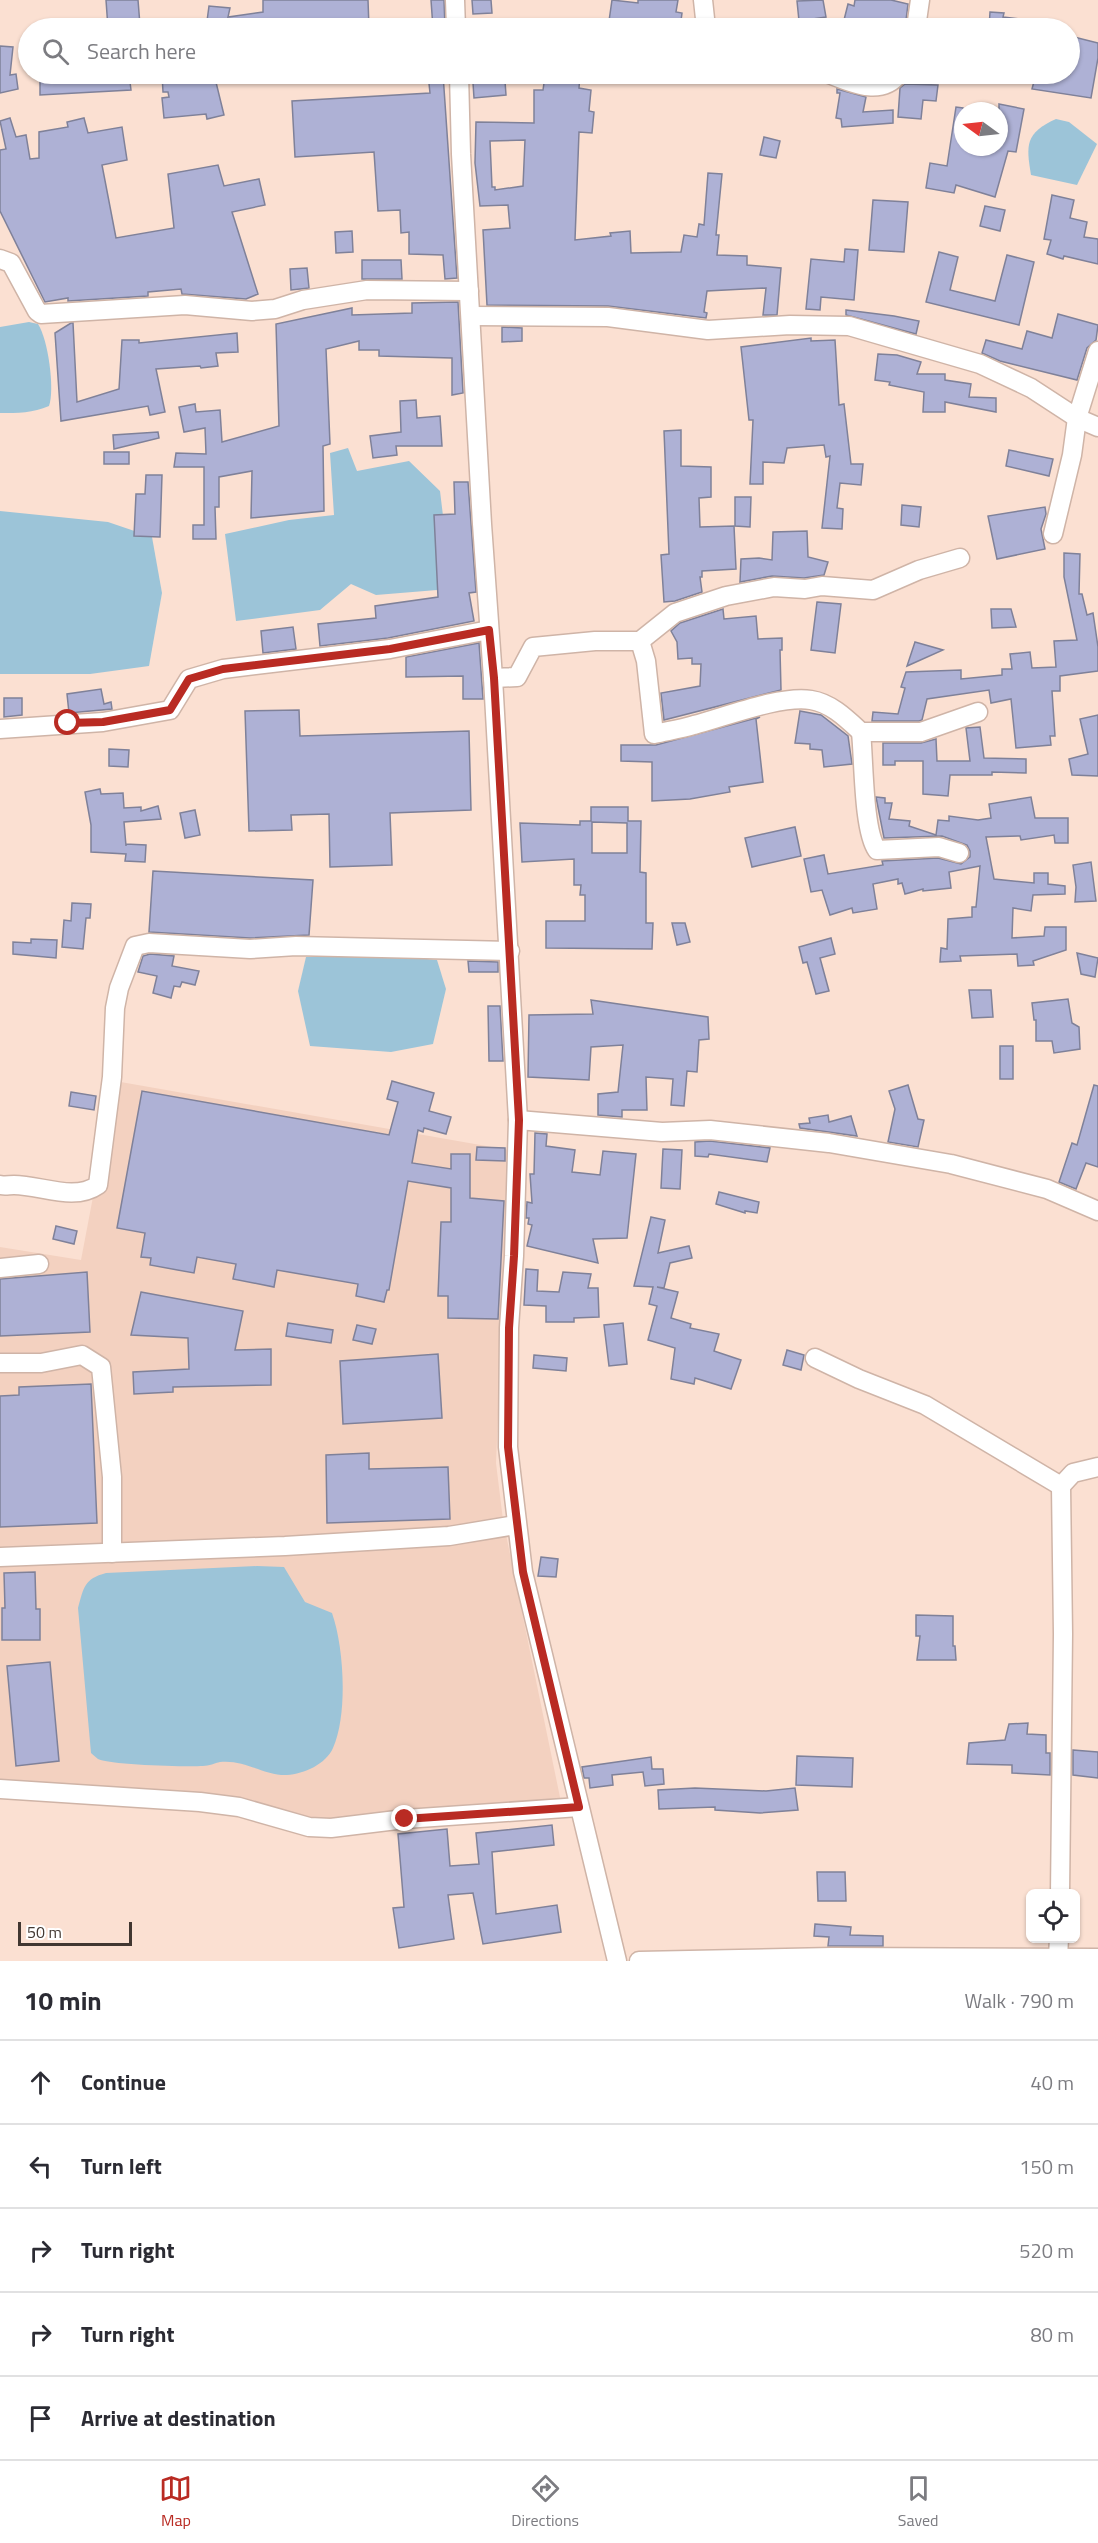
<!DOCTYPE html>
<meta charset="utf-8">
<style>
:root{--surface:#fff;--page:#f2f2f3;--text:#2b2b33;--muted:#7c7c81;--line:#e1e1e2;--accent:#b92b23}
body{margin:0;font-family:"Titillium Web",sans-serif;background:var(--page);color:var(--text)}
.controls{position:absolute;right:18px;bottom:18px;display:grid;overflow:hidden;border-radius:9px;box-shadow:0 2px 4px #0004}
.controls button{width:54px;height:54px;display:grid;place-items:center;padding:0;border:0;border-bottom:2px solid var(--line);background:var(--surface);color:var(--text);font:30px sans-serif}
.compass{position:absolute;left:954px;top:102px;width:54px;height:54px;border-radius:50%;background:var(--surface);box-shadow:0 2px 4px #0004;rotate:285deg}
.scale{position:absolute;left:18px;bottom:15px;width:114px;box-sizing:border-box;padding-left:6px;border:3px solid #413731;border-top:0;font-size:16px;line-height:21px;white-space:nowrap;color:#413731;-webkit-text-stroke:4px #fff;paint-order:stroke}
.stop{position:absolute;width:18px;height:18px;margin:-14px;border:4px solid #b92b23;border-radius:50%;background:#fff}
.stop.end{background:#b92b23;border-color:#fff;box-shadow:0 2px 6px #0008}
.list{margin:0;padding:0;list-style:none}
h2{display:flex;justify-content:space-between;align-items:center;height:78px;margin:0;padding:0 24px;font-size:26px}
h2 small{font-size:20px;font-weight:400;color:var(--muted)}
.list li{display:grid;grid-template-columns:39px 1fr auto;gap:18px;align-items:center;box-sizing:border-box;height:84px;padding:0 24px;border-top:2px solid var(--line)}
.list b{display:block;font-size:22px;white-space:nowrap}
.list em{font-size:20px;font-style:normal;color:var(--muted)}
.icon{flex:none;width:33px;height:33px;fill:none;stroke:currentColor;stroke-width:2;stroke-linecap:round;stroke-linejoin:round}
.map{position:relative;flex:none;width:1098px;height:1961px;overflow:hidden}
.search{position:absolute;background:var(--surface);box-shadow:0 2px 4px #0004;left:18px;right:18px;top:18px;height:66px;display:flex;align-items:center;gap:15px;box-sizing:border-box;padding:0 21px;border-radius:33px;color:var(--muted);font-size:22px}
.sheet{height:498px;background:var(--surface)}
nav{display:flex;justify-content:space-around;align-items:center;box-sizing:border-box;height:84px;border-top:2px solid var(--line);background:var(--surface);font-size:16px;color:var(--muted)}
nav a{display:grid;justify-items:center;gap:3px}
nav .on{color:var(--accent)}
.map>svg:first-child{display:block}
</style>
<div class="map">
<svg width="1098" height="1961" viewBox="0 0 1098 1961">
<rect width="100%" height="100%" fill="#fbe0d2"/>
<path fill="#f3d1c0" d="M115,1081L509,1150L496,1463L503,1520L562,1807L310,1821L0,1786V1247L81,1260Z"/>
<g fill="#9cc4d8">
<path d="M1056,119L1069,122L1097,144L1077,185L1031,175C1026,145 1025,133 1056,119Z"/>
<path d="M29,322L38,324C48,339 55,389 49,406C33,413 18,413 0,413V327Z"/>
<path d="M348,448L357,471L409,461L440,491L444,524L446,566L437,590L376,595L351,584L320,610L236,621L225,534L289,520L334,515L330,453Z"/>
<path d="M0,511L108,522L152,537L162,593L149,666L90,674H0Z"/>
<path d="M376,954L437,960L446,989L433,1044L391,1052L310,1046L298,991L306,957Z"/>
<path d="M257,1566L284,1567L305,1602L332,1613C344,1647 348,1714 333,1748C326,1764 304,1774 287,1775C265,1776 244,1759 220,1762C215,1763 209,1766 203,1766C185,1767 111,1765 98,1759C97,1758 91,1753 91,1753L78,1608C84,1587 84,1579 106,1573Z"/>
</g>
<g fill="#aeb1d5" stroke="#7f8199" stroke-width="1.5" fill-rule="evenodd">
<path d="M106,0H138L140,25L108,28Z"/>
<path d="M263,0H368L369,28H203L202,21H207L209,6L230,8L228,17L263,12Z"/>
<path d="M431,0H444L445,28H433Z"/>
<path d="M472,0H491L492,13L473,14Z"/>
<path d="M612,0L638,3V0H678L676,12L682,13L680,28H608Z"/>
<path d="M823,0L826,17L799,21L797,1Z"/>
<path d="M855,0H891L908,4L905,28H891L866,22L864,28L843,24L848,4L854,6Z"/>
<path d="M990,12L1004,13L1003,17L1027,20V28H989Z"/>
<path d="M1070,36L1098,43V58L1091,98L1032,89L1036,74H1070Z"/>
<path d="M0,46L13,47L10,75L16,74L18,89L0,93Z"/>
<path d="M40,74H129L131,90L40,95Z"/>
<path d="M162,74H214L224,115L207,119L206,114L164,118L162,98L169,97L168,92H163Z"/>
<path d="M428,74H443L457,278L445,279L443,255L409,254V232L401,233L400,210L378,211L374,152L295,157L292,101L430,93Z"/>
<path d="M567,74H580L579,88L591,90L589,111L594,112L592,133L579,132L575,240L611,236L610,233L630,231L631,253L681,252L684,235L697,237L699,224L704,225L708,173L722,174L716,235H719L717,255L747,256V265L781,268L777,315H763L766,288L707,291L704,312L707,313L706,318L608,306L487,305L483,230L510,228L508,205L480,206L475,163L476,122L534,123V90H543L545,76L567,78ZM525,140L523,186L495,190V187H492L490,141Z"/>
<path d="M505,81L506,95L474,98L473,83Z"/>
<path d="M905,84L938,85L936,101L923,100L921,119L898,117L900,88Z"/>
<path d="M837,89L866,97L863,112L893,110V123L842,127L841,119L836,118L840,93H837Z"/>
<path d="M999,104L1024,109L1016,152L1008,151L995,197L956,185L954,193L926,188L930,163L947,166L956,107L963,108V147H999Z"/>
<path d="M10,118L16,137L26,135L30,159L39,158V132L68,127L67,122L84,118L88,133L122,127L127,160L102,165L116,238L174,228L168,174L218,165L224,186L259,179L265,205L232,212L258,294L246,299L182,294L181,289L148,292V296L68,301V298L45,302L0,211V150L6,149L0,121Z"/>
<path d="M764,137L780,141L776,158L760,155Z"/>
<path d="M1052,195L1074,200L1070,218L1087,222L1084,237L1098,239V264L1064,256L1063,259L1047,254L1051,240L1044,239Z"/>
<path d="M873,200L908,202L904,252L869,250Z"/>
<path d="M985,206L1005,210L1000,231L980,226Z"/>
<path d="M352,231L353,252L336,253L335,232Z"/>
<path d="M845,249L858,250L854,300L821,297L820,310L806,309L811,259L844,262Z"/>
<path d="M939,252L958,257L950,290L995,301L1007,255L1034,262L1019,325L926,302Z"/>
<path d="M362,260H401L402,279H362Z"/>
<path d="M307,268L309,288L291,290L290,269Z"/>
<path d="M458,302L463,393L452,395V358L379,356V350H359V341L326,349L330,444L323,446L324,511L251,518L252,471L219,477V507H215L216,539H193V525H204V467H174L176,453L206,454L205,428L184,432L179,407L195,404L196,412L220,410L222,442L279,426L276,324L352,308V315L412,313V303Z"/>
<path d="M846,310L894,316L919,321L916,334L846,315Z"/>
<path d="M1058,314L1098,325L1096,340L1087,348L1077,380L1000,361L982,353L986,340L1022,349L1027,331L1052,338Z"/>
<path d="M71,323H73L77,402L119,389L122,340H139V343L237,333L238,352L216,353L218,366L201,368L200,366L156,369L165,412L150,415L148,406L61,421L55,333Z"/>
<path d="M502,327L522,328V341L502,342Z"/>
<path d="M811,338V341L835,340L839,405L844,404L851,464H863L861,485L840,483L837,508L843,509L842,529L822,528L830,456L826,457L824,445L787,448L784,463L763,462V484H750L753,420H749L741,347Z"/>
<path d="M878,354L897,355L921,362L917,374H945V380L971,384L969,397L996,398V412L945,402V412H923L924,392L889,385L890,382L875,380Z"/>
<path d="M416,400L417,418L440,416L442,446H396L397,455L373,458L370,436L401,432L400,401Z"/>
<path d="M681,430V466L711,467V497L699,498L700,527L734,526L736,569L702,571V577H700L702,592L675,601L664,602L661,555L669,554L664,431Z"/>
<path d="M158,432L159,438L114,449L113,435Z"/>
<path d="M1009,450L1053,459L1049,476L1006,466Z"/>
<rect x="104" y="452" width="25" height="12"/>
<path d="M146,475H162L160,537L134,536L136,494H145Z"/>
<path d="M454,482H468L476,592L469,593L474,621L388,638L320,646L318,624L376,618L375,606L438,597L434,515L455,514Z"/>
<path d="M735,497H751L750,527L735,526Z"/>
<path d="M902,505L921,507L919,527L901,525Z"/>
<path d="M1045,507L1046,514L1041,529L1045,549L997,559L988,516Z"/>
<path d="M807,531L808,557L828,562L824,575L804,578L772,576L740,582L741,559L759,558L772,560L773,532Z"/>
<path d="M1064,553L1080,554L1079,594H1082L1087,615L1093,613L1098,647V671L1060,676V691H1052L1055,736H1050L1051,745L1016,748L1011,699L991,703L989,690L927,699L922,720L919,721H872L873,712L898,714L905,688L901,687L906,672L961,670V679L1002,675V669H1012L1010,654L1030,652L1032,668L1056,667L1054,641L1077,640L1064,577Z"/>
<path d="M817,602L841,604L835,653L811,650Z"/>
<path d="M723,609L724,619L756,616L758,639L782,638V650H780L781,690L664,720L661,693L700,686L701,664H692V658L678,659L677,642L671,631L680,623Z"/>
<path d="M991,609H1011L1016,627L992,628Z"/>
<path d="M293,627L296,649L263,653L261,631Z"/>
<path d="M915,642L943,650L907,666Z"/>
<path d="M479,643L483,699H463V676L406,677V657Z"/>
<path d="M101,689L104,704L111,702L112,709L69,713L67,694Z"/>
<path d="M4,698H22V715L4,717Z"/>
<path d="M299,710L300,736L469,731L471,810L390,813L392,865L330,867L329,814L291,815L292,830L249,831L245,711Z"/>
<path d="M800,711L821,715L848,736L852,764L824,767L822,750L810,749V744L795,743Z"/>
<path d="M1098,715V776L1072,775L1069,759L1088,754L1080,719Z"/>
<path d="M760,717L756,719L763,782L729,787L730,792L690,799L652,801V762L621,761V745H656Z"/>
<path d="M980,727L984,758L1026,759V773L992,772V775H950L948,796L923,794V761H895V765H883V743H921L936,739L937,761H970L966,728Z"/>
<path d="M109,749L129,750L128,767L109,766Z"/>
<path d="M100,789L101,794L123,793L124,808L141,807V811L158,806L161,819L124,822L126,846V844L146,845L145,862L125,861L126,854L91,852V825L85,792Z"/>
<path d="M876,797L885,798V803H892L889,819L910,821L909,826L936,835L938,820L949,821V816L978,820L991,818L989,804L1031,797L1035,818H1068V843H1055L1054,835L1021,840L1020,836L986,837L994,879L1034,883V873H1048V884L1065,886V894L1033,895L1031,911L1013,908L1012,938L1044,936L1045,927H1066V950L1033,961L1034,965L1018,966L1017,954L960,956L961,961L940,962L941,948L947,949L948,919L972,917V907H976L980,866L949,872L951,888L923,891V889L905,894L902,883L898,884V879L873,884L877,909L853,913L852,908L830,915L822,890L811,892L804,859L824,855L828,874L883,865L882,861L938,858L961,864L970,857V851L967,845L942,836L884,838Z"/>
<path d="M591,807H628V821H641L640,872L646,873V923H653L652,949L546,948V921H585V895H580L581,885H574V859L522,862L520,823L580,825V821H591ZM592,822L627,823V853H592Z"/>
<path d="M195,810L200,835L185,838L180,813Z"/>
<path d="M795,827L801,856L752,867L745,838Z"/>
<path d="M1091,862L1096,901L1075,902L1076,887L1073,865Z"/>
<path d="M153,871L313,880L309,935L250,938L149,932Z"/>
<path d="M72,903L91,904L90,918H86L83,949L62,947L64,920L71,921Z"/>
<path d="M672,923H685L690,942L677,945Z"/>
<path d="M831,938L835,954L820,958L829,991L816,994L807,962L803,963L799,947Z"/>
<path d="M31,939L57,940L56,958L13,954V942L31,943Z"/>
<path d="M1077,953L1098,958L1095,977L1081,974Z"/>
<path d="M150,954L174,956L172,966L199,971L195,985L182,982L180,987L174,986L171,998L153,993L157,976L138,972L143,956Z"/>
<path d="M468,961L498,962V972H469Z"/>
<path d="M969,990H991L993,1017L972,1018Z"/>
<path d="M1068,999L1072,1023L1079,1027L1080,1049L1054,1053L1052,1041H1036V1020H1034L1032,1003Z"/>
<path d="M591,1000L708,1017L709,1039L699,1040L697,1072L687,1071L684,1106L671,1105L673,1079L646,1077L647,1110H622V1117L598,1115V1094L618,1092L623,1045L591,1047L589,1080L528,1077L529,1015L593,1014Z"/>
<path d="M488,1006H500L503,1061H489Z"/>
<rect x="1000" y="1046" width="13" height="33"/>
<path d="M392,1081L434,1093L429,1111L451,1117L446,1134L424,1128L423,1132L418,1130L412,1163L451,1169V1154H470V1198L504,1201L498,1319L448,1318V1296H438L441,1222H451V1188L408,1181L389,1290H387L384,1302L356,1296L358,1284L277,1270L274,1287L233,1279L236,1264L197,1257L194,1273L150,1265L151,1258L141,1257L145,1233L117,1228L142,1091L389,1135L398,1102L387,1099Z"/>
<path d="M908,1085L918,1119L924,1120L918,1147L888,1142L895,1109L889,1091Z"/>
<path d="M1094,1085L1098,1086V1167L1086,1163L1076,1189L1059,1182L1072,1143L1077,1145Z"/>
<path d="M71,1092L96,1096L94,1110L69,1106Z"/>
<path d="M828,1115L829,1122L851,1116L857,1136L800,1128L799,1124L810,1123L809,1118Z"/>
<path d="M535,1133L547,1134L546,1146L575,1150L572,1172L600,1175L603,1151L636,1154L627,1238L593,1239L598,1263L527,1246L532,1225L528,1224L529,1218H526L527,1202L532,1203L530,1174H534Z"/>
<path d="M710,1141L770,1148L767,1162L709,1154L708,1157L695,1156V1142Z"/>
<path d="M477,1147L505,1148V1161L476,1160Z"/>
<path d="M663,1149L682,1150L680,1189L661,1188Z"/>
<path d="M719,1192L759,1202L757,1213L745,1211V1213L716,1204Z"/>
<path d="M651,1217L665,1220L658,1253L689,1246L692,1258L670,1263L664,1288L657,1287L678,1292L671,1318L691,1324L690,1328L719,1334L714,1351L741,1360L731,1389L695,1378L694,1384L671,1379L675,1348L648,1340L657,1306L649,1304L653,1287L634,1286Z"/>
<path d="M56,1226L77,1231L74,1244L53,1239Z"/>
<path d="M526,1269L538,1270L537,1291L559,1292L563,1272L591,1274L588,1288H598L599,1317L574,1318V1322H546V1306L524,1305Z"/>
<path d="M87,1272L90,1332L0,1336V1279Z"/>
<path d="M141,1292L243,1311L235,1350L271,1349V1385L173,1387V1392L134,1394L133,1372L189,1369L188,1338L131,1335Z"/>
<path d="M288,1323L333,1330L331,1343L286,1336Z"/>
<path d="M623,1323L627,1364L609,1366L604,1325Z"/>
<path d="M357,1325L376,1329L372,1344L353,1340Z"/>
<path d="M787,1350L804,1355L801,1370L783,1365Z"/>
<path d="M438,1354L442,1418L343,1424L340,1361Z"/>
<path d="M534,1355L567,1358L566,1371L533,1368Z"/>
<path d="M91,1384L97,1523L0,1527V1396L19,1395V1387Z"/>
<path d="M369,1453V1469L448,1467L450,1519L327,1523L326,1455Z"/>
<path d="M541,1557L558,1559L556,1577L538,1576Z"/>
<path d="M35,1572L36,1609H40V1640H2V1608H5L4,1573Z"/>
<path d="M916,1615L953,1616V1646H955L956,1660H917L920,1636H916Z"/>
<path d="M50,1662L59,1761L16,1766L7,1666Z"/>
<path d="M1028,1723L1027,1734L1046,1735V1753H1050V1775L1012,1773V1765L967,1764L969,1743L1005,1740L1009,1724Z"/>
<path d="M1073,1750L1098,1752V1778L1073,1775Z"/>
<path d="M797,1756L853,1758L852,1787L796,1785Z"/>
<path d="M651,1757L652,1769H663L664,1784L645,1786L643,1772L612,1775L613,1785L590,1788L589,1778H584L582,1767Z"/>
<path d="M695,1788L766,1791L795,1788L798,1810L760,1813L715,1810V1807L659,1809L658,1790Z"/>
<path d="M552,1825L554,1845L492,1852L496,1914L557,1905L561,1932L483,1944L473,1893L448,1895L454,1939L399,1948L393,1908L404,1907L398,1834L447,1829L450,1866L479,1864L476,1833Z"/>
<path d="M817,1872H845L846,1901H818Z"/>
<path d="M815,1924L851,1927L850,1935L883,1936V1946H828L829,1937L814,1936Z"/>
</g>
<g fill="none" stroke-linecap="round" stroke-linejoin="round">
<defs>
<g id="minor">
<path d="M455,0L456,28"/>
<path d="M703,0L706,28"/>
<path d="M916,28L920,0"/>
<path d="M459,74L461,154L482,524L493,678L518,1120L514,1256L509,1328L508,1447L523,1572L617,1961"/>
<path d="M829,74C852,83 881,97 899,74"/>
<path d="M0,259L11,263L37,311L41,314L185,305L252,311L275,309L303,300L367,290L469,291"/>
<path d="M471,316L608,317L708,330L790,325L849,326L980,364L1031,388L1077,418L1098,427"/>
<path d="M1053,534L1072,455L1077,418L1098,351"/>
<path d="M640,641L646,661L654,734C667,731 681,729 694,725C725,717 780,695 811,700C831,703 847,719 861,732H921L978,712"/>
<path d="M493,678L517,677L533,647L595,641H640L675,613L726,596L774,587L805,589L822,586L873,590L919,570L960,558"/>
<path d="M0,729L103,722L170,710L189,679L223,669L390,649L489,630"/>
<path d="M861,732C864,760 863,830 877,850L939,847L959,853"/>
<path d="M518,1120L662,1132L710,1130L829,1143L951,1164L1047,1189L1098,1211"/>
<path d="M0,1185C5,1186 9,1185 14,1185C41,1185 74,1202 98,1185L112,1077L115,1008L119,988L135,946L149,943L250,949L296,946L510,951"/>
<path d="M0,1268L39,1264"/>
<path d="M815,1358L859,1379L925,1405L1061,1486"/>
<path d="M0,1363H41L82,1355L101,1367L112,1477V1553"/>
<path d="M0,1557L285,1546L449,1536L516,1525"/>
<path d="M0,1789L200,1802L239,1807L309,1827L331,1828L405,1819L579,1807"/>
<path d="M1060,1894L1063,1634L1061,1486L1073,1473L1098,1467"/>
<path d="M1058,1958L1059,1938"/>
<path d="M639,1961L832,1957L1098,1958"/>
</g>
</defs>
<use href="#minor" stroke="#cfb4a7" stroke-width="21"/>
<use href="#minor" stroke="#fff" stroke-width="18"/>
</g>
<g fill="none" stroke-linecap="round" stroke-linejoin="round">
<path stroke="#b92b23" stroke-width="8" d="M68,723L103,722L170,710L189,679L223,669L390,649L489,630L494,678L519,1120L514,1256L509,1328L508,1447L523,1572L579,1807L405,1819"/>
</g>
</svg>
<div class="controls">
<button><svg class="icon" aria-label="locate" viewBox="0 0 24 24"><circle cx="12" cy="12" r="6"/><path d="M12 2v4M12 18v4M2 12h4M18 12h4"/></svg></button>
</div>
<svg class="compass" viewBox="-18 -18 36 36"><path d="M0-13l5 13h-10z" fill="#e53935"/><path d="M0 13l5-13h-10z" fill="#7c7c81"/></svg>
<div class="scale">50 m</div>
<div class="stop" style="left:68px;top:723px"></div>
<div class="stop end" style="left:405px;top:1819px"></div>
<div class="search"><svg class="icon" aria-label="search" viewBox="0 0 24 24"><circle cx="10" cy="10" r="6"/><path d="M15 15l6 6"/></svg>Search here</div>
</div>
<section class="sheet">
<h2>10 min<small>Walk · 790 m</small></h2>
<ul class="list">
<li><svg class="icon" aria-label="ahead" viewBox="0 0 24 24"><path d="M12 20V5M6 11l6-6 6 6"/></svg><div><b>Continue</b></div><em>40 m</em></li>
<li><svg class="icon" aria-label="left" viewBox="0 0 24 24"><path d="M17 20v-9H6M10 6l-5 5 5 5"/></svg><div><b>Turn left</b></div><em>150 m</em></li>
<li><svg class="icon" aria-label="right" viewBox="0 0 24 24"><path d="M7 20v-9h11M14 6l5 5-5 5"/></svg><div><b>Turn right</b></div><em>520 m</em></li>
<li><svg class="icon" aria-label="right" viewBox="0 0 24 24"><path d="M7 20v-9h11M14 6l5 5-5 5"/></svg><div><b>Turn right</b></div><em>80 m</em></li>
<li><svg class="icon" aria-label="arrive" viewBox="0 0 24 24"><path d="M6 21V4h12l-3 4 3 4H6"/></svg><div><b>Arrive at destination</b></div></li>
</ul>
</section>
<nav>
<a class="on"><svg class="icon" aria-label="map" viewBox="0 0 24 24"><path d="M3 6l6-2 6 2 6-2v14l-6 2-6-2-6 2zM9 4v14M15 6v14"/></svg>Map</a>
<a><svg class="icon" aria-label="directions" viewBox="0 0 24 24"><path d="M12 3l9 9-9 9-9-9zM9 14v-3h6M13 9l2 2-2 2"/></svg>Directions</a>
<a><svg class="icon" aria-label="saved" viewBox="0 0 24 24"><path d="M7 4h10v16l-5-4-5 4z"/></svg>Saved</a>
</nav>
